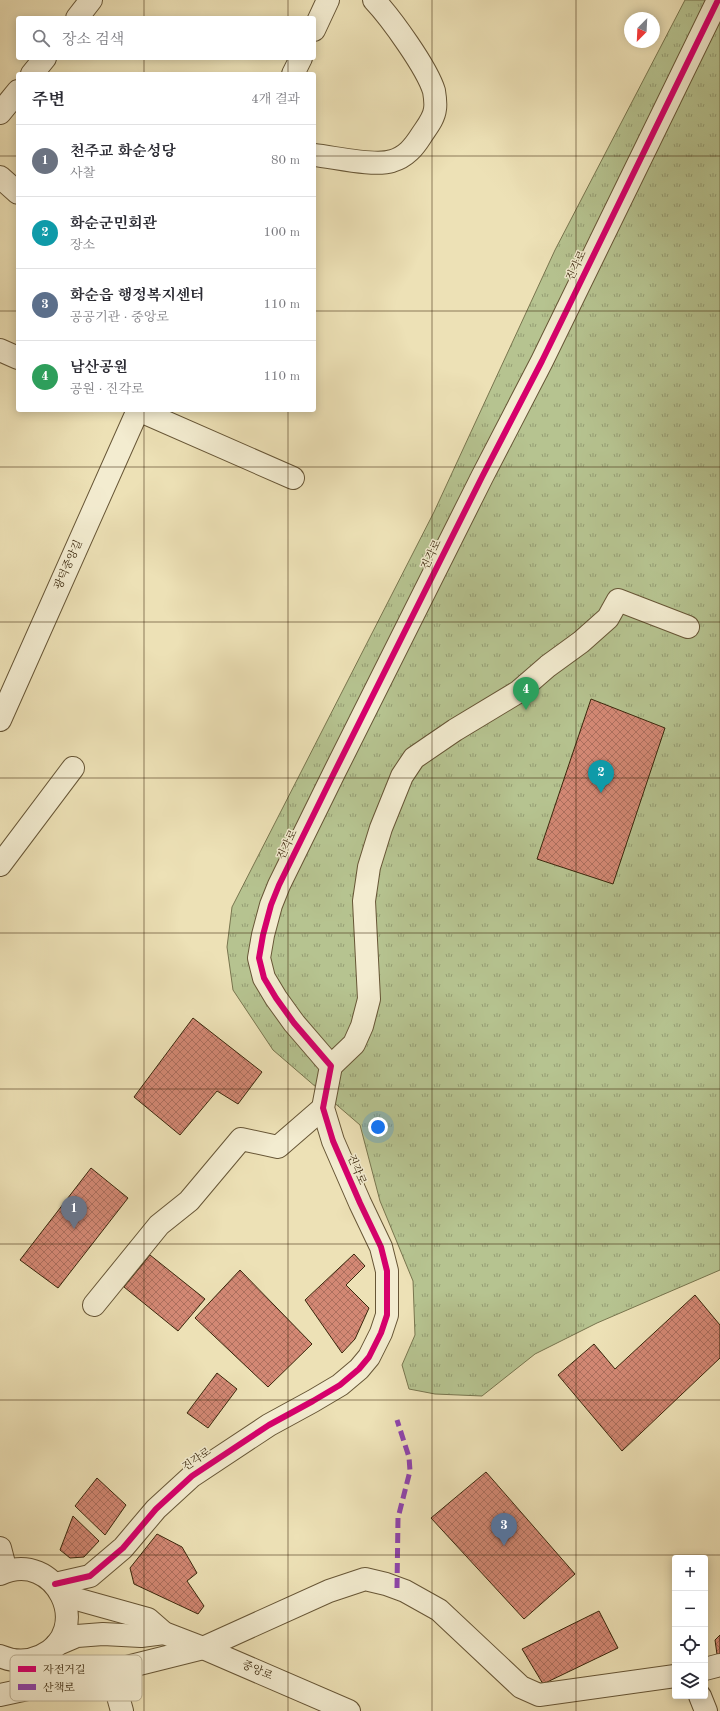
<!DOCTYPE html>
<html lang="ko">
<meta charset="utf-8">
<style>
:root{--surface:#fff;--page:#f7f7f7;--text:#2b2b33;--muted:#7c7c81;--line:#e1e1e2;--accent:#8f2418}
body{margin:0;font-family:"Old Standard TT","Noto Serif KR",serif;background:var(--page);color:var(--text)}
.controls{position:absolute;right:12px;bottom:12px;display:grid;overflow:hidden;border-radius:4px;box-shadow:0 2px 10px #0003}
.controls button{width:36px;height:36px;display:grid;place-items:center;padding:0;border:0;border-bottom:1px solid var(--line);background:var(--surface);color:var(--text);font:20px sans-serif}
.compass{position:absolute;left:624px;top:12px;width:36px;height:36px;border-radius:50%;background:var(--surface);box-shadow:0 2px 10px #0003;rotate:204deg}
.you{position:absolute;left:378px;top:1127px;width:14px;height:14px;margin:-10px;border:3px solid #fff;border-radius:50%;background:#1a73e8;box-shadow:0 0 0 6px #1a73e833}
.badge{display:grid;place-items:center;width:26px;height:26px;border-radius:50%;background:var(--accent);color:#fff;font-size:13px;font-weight:700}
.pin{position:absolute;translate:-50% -33px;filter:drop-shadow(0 1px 2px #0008)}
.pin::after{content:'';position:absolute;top:21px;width:14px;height:12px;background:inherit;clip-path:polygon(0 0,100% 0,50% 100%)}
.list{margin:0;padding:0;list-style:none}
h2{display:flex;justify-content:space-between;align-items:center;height:52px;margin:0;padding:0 16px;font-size:17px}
h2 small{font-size:13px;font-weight:400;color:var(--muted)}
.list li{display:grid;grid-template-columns:26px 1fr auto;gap:12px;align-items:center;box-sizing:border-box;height:72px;padding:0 16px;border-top:1px solid var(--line)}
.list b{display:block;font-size:15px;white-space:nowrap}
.list p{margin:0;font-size:13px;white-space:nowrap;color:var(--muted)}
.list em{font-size:13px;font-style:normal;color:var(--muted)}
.icon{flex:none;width:22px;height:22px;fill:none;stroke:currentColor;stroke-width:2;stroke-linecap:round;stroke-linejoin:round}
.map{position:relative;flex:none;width:720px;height:1711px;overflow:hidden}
.search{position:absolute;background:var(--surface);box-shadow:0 2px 10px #0003;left:16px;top:16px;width:300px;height:44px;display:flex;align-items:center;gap:10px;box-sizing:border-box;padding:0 14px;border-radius:4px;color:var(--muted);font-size:15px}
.panel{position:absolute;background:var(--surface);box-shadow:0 2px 10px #0003;left:16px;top:72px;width:300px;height:340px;border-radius:4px}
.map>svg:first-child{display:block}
</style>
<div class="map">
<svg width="720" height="1711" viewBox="0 0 720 1711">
<defs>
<pattern id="park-tufts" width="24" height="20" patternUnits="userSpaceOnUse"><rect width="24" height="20" fill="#b6c390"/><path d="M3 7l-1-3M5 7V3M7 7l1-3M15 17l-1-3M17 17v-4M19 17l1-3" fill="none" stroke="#959e74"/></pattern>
<pattern id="building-cross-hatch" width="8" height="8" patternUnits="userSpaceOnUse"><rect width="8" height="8" fill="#d38874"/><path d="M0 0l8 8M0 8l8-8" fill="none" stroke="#ac6f5e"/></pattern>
</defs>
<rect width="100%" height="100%" fill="#ede1b6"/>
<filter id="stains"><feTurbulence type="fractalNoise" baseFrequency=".005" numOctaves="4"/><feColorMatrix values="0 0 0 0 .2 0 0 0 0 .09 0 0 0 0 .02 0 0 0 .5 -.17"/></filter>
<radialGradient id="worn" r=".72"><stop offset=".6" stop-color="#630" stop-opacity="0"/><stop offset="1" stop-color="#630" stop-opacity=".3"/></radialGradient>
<path fill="url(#park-tufts)" stroke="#78754e" d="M685,0H720V1270L597,1323L535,1354L482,1396L435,1394L409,1389L402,1365L415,1335L413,1281L380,1201L360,1125L273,1050L233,990L227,947L232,907L434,512L555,250Z"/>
<g fill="url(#building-cross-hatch)" stroke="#3a270c">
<path d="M591,699L665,728L613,884L537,859Z"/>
<path d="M193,1018L262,1072L238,1104L217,1091L180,1135L134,1097Z"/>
<path d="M91,1168L128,1198L58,1288L20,1260Z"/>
<path d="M354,1254L365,1266L346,1285L369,1308L355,1339L342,1353L305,1300Z"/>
<path d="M150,1255L205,1299L178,1331L124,1287Z"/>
<path d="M240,1270L312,1344L268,1387L195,1318Z"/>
<path d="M695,1295L720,1325V1358L622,1451L558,1375L594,1344L615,1369Z"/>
<path d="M217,1373L237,1389L208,1428L187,1413Z"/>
<path d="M486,1472L575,1574L524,1619L431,1518Z"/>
<path d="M97,1478L126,1505L105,1535L75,1506Z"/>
<path d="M73,1516L99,1541L84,1557L70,1558L60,1550Z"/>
<path d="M157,1534L182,1547L197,1573L187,1581L204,1606L198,1614L134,1584L130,1568Z"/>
<path d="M599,1611L618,1648L543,1684L522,1649Z"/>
<path d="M720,1635V1676L715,1640Z"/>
</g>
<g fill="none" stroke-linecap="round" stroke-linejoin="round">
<defs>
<g id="minor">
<path d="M77,18L91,0"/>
<path d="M314,30L328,0"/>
<path d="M32,74L45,58"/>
<path d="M293,74L301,58"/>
<path d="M0,113L18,91"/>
<path d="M314,155C334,157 374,167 392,161C406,157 414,147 421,136C426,128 434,119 435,109C436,103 435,97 434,91C427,68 391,18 374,0"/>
<path d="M0,177L18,193"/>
<path d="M0,350L18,358"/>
<path d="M138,410L293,478"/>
<path d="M0,720L138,410"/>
<path d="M0,865L73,768"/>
<path d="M331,1066L354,1044L362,1026L369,999L364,901L369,867L381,828L402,776L414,758L455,730L518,692L548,666L581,642L608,618L618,600L688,627"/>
<path d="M94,1305L159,1225L189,1201L241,1139L278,1147L323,1108"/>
<path d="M0,1548L6,1571"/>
<path d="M0,1574C56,1548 95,1631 41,1656C28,1662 14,1662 0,1656"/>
<path d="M55,1584L90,1576L123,1548L156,1509L192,1476L269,1425L313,1401L340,1385L359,1369L369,1357L381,1333L387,1315V1271L381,1247L360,1203L333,1141L323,1108L331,1066L294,1023L276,998L264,978L259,958L263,935L271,905L279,885L334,773L482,477L542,361L718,0"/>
<path d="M62,1595L148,1619L164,1633L203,1648L349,1711"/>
<path d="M56,1645L77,1636L103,1634L141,1636L164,1633"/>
<path d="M705,1669L720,1665"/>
<path d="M111,1671L122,1711"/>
<path d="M0,1695L111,1671L203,1648L329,1591L365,1579L386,1584L405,1591L439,1610L521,1687L539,1695L675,1676"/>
<path d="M700,1696L706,1711"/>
</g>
</defs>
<use href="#minor" stroke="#675636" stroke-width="24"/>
<use href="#minor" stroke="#f3ecd0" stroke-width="22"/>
<path stroke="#8e44ad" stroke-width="5" stroke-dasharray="10 5" stroke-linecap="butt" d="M397,1588L398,1518L410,1471L409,1457L397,1420"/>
<defs>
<path id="cycleway" d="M55,1584L90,1576L123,1548L156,1509L192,1476L269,1425L313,1401L340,1385L359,1369L369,1357L381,1333L387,1315V1271L381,1247L360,1203L333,1141L323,1108L331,1066L294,1023L276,998L264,978L259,958L263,935L271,905L279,885L334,773L482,477L542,361L718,0"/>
</defs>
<use href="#cycleway" stroke="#f3ecd0" stroke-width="8"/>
<use href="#cycleway" stroke="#d6006c" stroke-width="6"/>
</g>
<path fill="none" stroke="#3a270c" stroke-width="1" stroke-opacity="0.55" d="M144,0V18M288,0V18M432,0V1711M576,0V1711M144,58V74M288,58V74M0,156H18M314,156H720M0,311H18M314,311H720M144,410V1711M288,410V1711M0,467H720M0,622H720M0,778H720M0,933H720M0,1089H720M0,1244H720M0,1400H720M0,1555H720"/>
<g text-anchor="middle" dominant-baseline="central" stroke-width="3" stroke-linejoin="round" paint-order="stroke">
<g font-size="11" fill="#3a270c" stroke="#f3ecd0">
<text transform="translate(577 266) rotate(-64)">진각로</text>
<text transform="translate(432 555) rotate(-64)">진각로</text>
<text transform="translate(69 565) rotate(-66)">광덕중앙길</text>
<text transform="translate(288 845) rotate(-64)">진각로</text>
<text transform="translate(356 1170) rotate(67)">진각로</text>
<text transform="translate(197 1460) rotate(-34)">진각로</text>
<text transform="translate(257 1671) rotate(23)">중앙로</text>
</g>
</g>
<rect x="10" y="1655" width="132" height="46" rx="6" fill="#f3ecd0" stroke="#bcb195" stroke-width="1"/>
<rect x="18" y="1666" width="18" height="6" fill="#d6006c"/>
<rect x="18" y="1684" width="18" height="6" fill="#8e44ad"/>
<g font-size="11" fill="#3a270c">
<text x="43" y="1673">자전거길</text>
<text x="43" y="1691">산책로</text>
</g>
<rect width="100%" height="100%" filter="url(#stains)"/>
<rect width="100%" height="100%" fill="url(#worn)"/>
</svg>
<div class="controls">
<button>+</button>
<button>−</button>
<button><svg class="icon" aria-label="locate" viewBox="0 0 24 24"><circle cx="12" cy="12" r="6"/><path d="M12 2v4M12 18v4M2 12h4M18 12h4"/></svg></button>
<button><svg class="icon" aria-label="layers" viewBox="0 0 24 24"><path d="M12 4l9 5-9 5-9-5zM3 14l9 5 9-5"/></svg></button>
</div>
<svg class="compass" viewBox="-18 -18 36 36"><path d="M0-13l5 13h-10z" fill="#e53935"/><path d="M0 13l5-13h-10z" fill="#7c7c81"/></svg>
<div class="you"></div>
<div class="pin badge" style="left:74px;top:1229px;background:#6b7280">1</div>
<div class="pin badge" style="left:601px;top:793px;background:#0f9aa8">2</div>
<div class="pin badge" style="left:504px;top:1546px;background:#5c6f8a">3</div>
<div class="pin badge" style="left:526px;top:710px;background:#2e9e5b">4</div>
<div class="search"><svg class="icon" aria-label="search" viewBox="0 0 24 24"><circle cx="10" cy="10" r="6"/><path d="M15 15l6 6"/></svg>장소 검색</div>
<section class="panel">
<h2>주변<small>4개 결과</small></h2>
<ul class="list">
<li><span class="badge" style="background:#6b7280">1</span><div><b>천주교 화순성당</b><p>사찰</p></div><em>80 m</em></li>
<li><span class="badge" style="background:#0f9aa8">2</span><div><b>화순군민회관</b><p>장소</p></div><em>100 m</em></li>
<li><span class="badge" style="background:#5c6f8a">3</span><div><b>화순읍 행정복지센터</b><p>공공기관 · 중앙로</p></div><em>110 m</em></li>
<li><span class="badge" style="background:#2e9e5b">4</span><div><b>남산공원</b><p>공원 · 진각로</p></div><em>110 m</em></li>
</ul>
</section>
</div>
